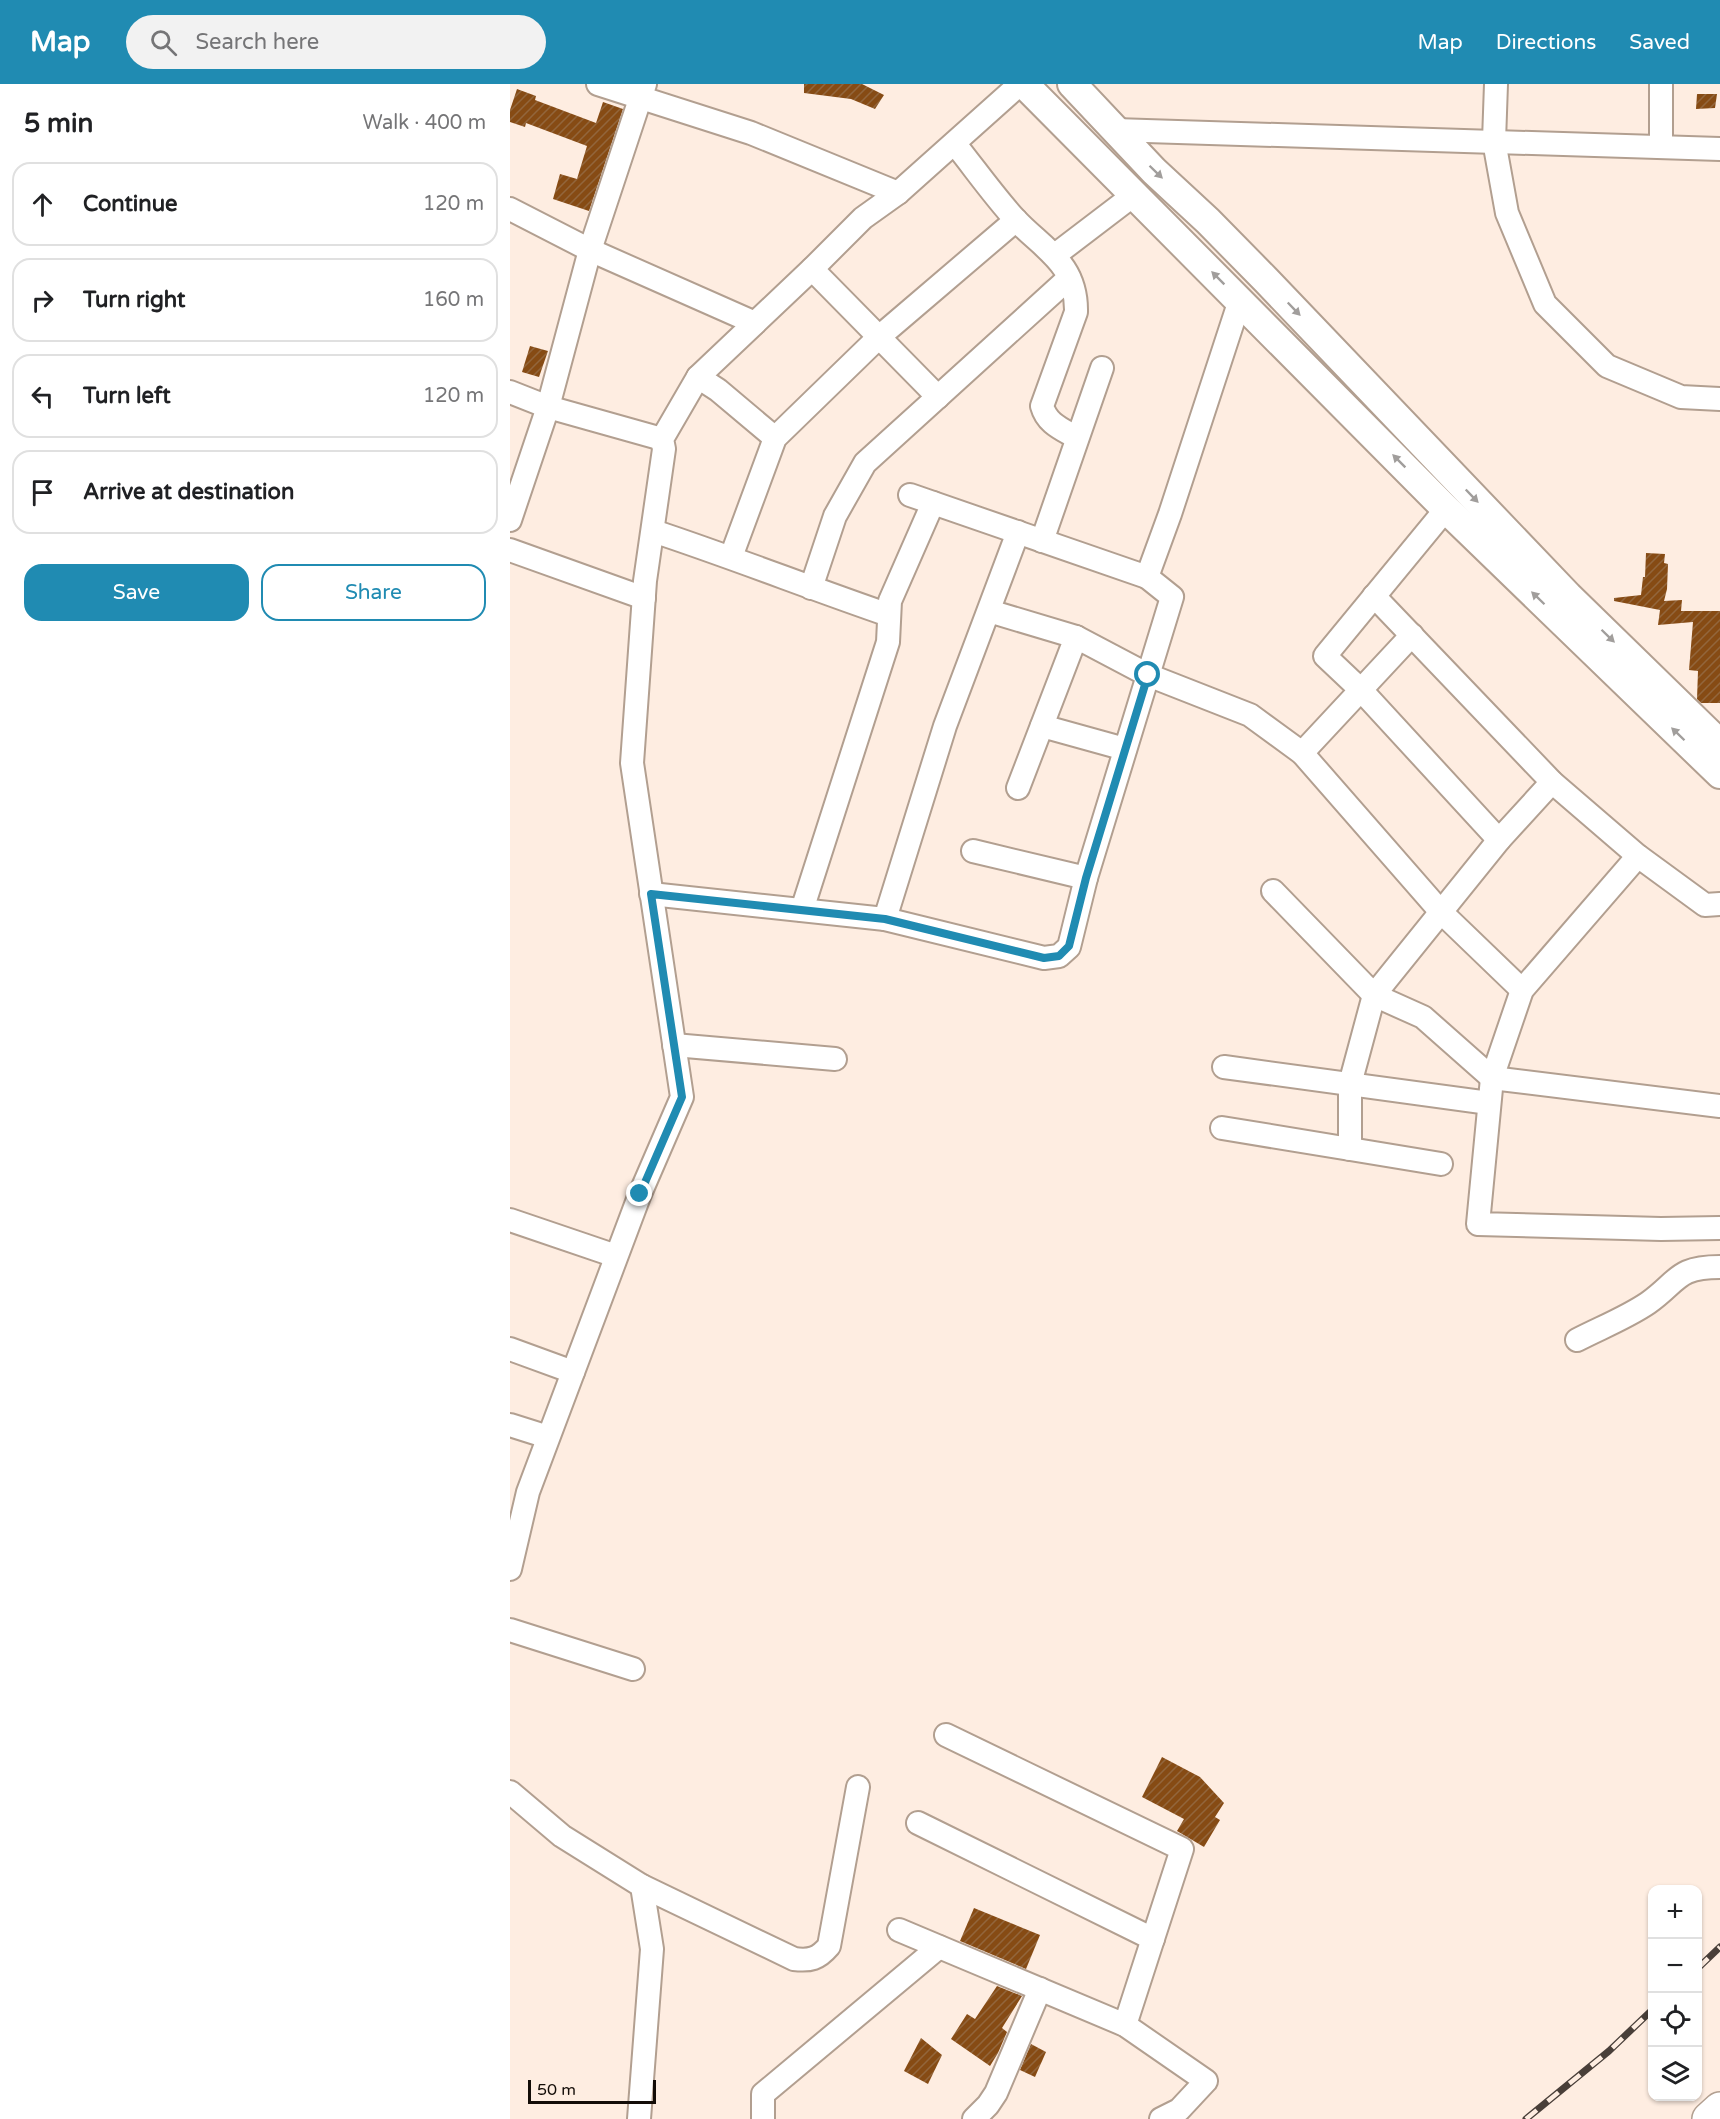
<!DOCTYPE html>
<meta charset="utf-8">
<style>
:root{--surface:#fff;--page:#f2f2f2;--text:#202124;--muted:#757577;--line:#e0e0e0;--accent:#208bb2}
body{margin:0;font-family:"Varela Round",sans-serif;background:var(--page);color:var(--text)}
.controls{position:absolute;right:18px;bottom:18px;display:grid;overflow:hidden;border-radius:12px;box-shadow:0 2px 4px #0004}
.controls button{width:54px;height:54px;display:grid;place-items:center;padding:0;border:0;border-bottom:2px solid var(--line);background:var(--surface);color:var(--text);font:30px sans-serif}
.scale{position:absolute;left:18px;bottom:15px;width:128px;box-sizing:border-box;padding-left:6px;border:3px solid #130c07;border-top:0;font-size:16px;line-height:21px;white-space:nowrap;color:#130c07;-webkit-text-stroke:4px #feede1;paint-order:stroke}
.stop{position:absolute;width:18px;height:18px;margin:-14px;border:4px solid #208bb2;border-radius:50%;background:#fff}
.stop.end{background:#208bb2;border-color:#fff;box-shadow:0 2px 6px #0008}
.list{margin:0;padding:0;list-style:none}
h2{display:flex;justify-content:space-between;align-items:center;height:78px;margin:0;padding:0 24px;font-size:26px}
h2 small{font-size:20px;font-weight:400;color:var(--muted)}
.list li{display:grid;grid-template-columns:39px 1fr auto;gap:18px;align-items:center;box-sizing:border-box;height:84px;margin:0 12px 12px;padding:0 12px;border:2px solid var(--line);border-radius:18px}
.list b{display:block;font-size:22px;white-space:nowrap}
.list em{font-size:20px;font-style:normal;color:var(--muted)}
.actions{display:flex;gap:12px;padding:18px 24px}
.actions a{flex:1;padding:14px 0;border:2px solid var(--accent);border-radius:18px;text-align:center;font-size:21px;color:var(--accent)}
.actions .main{background:var(--accent);color:#fff}
.icon{flex:none;width:33px;height:33px;fill:none;stroke:currentColor;stroke-width:2;stroke-linecap:round;stroke-linejoin:round}
.map{position:relative;flex:none;width:1210px;height:2035px;overflow:hidden}
header{display:flex;align-items:center;gap:36px;box-sizing:border-box;height:84px;padding:0 30px;background:var(--accent);color:#fff}
header strong{font-size:28px}
nav{display:flex;gap:33px;margin-inline-start:auto;font-size:21px}
.search{width:420px;height:54px;background:var(--page);display:flex;align-items:center;gap:15px;box-sizing:border-box;padding:0 21px;border-radius:33px;color:var(--muted);font-size:22px}
main{display:flex}
aside{flex:1;background:var(--surface)}
.map>svg:first-child{display:block}
</style>
<header>
<strong>Map</strong>
<div class="search"><svg class="icon" aria-label="search" viewBox="0 0 24 24"><circle cx="10" cy="10" r="6"/><path d="M15 15l6 6"/></svg>Search here</div>
<nav><a>Map</a><a>Directions</a><a>Saved</a></nav>
</header>
<main>
<aside>
<h2>5 min<small>Walk · 400 m</small></h2>
<ul class="list">
<li><svg class="icon" aria-label="ahead" viewBox="0 0 24 24"><path d="M12 20V5M6 11l6-6 6 6"/></svg><div><b>Continue</b></div><em>120 m</em></li>
<li><svg class="icon" aria-label="right" viewBox="0 0 24 24"><path d="M7 20v-9h11M14 6l5 5-5 5"/></svg><div><b>Turn right</b></div><em>160 m</em></li>
<li><svg class="icon" aria-label="left" viewBox="0 0 24 24"><path d="M17 20v-9H6M10 6l-5 5 5 5"/></svg><div><b>Turn left</b></div><em>120 m</em></li>
<li><svg class="icon" aria-label="arrive" viewBox="0 0 24 24"><path d="M6 21V4h12l-3 4 3 4H6"/></svg><div><b>Arrive at destination</b></div></li>
</ul>
<div class="actions"><a class="main">Save</a><a>Share</a></div>
</aside>
<div class="map">
<svg width="1210" height="2035" viewBox="0 0 1210 2035">
<defs>
<pattern id="building-hatch" width="6" height="6" patternUnits="userSpaceOnUse" patternTransform="scale(1.5)"><rect width="6" height="6" fill="#864b14"/><path d="M-1 1l2-2M0 6l6-6M5 7l2-2" fill="none" stroke="#92663c"/></pattern>
</defs>
<rect width="100%" height="100%" fill="#feede1"/>
<g fill="url(#building-hatch)">
<path d="M294,0H352L374,11L365,25L341,15L294,9Z"/>
<path d="M7,5L26,12L25,16L86,39L93,18L113,25L79,127L43,115L50,90L67,95L77,62L16,39L15,43L0,38V26Z"/>
<path d="M1187,10H1207L1205,24L1186,25Z"/>
<path d="M20,262L38,267L29,293L12,288Z"/>
<path d="M1136,469L1155,470L1154,479L1158,480L1157,505L1154,517L1172,516L1171,527H1210V619H1191L1187,615L1188,587L1179,586L1183,538L1148,541L1150,526L1104,517V514L1131,511L1133,493H1135Z"/>
<path d="M652,1673L690,1693L714,1719L705,1733L710,1736L694,1763L667,1747L674,1735L632,1713Z"/>
<path d="M464,1824L530,1851L516,1885L450,1857Z"/>
<path d="M487,1902L512,1912L492,1944L497,1948L488,1969L480,1982L441,1955L457,1930L465,1935Z"/>
<path d="M411,1954L432,1971L418,2000L394,1987Z"/>
<path d="M521,1960L536,1968L525,1993L510,1986Z"/>
</g>
<g fill="none" stroke-linecap="round" stroke-linejoin="round">
<defs>
<g id="minor">
<path d="M88,0L241,49L388,109"/>
<path d="M986,0L984,57L997,129L1035,220L1097,282L1171,313L1210,315"/>
<path d="M1151,0V63"/>
<path d="M605,46L1210,65"/>
<path d="M445,60C465,85 484,112 505,135C533,165 567,179 566,228L532,322C537,340 552,345 567,354"/>
<path d="M0,125L80,166L245,239"/>
<path d="M545,171L625,110"/>
<path d="M302,185L428,313"/>
<path d="M188,293L208,306L265,354"/>
<path d="M0,308L38,323L152,355"/>
<path d="M400,411L637,493L660,430L730,216"/>
<path d="M936,425L815,572L851,606L989,756"/>
<path d="M0,436L38,323L80,166L135,0"/>
<path d="M143,447C222,473 300,504 379,531"/>
<path d="M532,457L592,284"/>
<path d="M0,466L134,514"/>
<path d="M221,473L265,354L369,253L506,136"/>
<path d="M301,504L325,432L355,379L559,194"/>
<path d="M864,512L1042,698L1128,772L1195,821L1210,820"/>
<path d="M479,527L566,553L508,704"/>
<path d="M566,553L638,591L740,631L792,669L902,551"/>
<path d="M532,642L615,665"/>
<path d="M792,669L931,828L1012,906"/>
<path d="M463,767L576,794"/>
<path d="M1128,772L1012,906L982,994L968,1140L1151,1145L1210,1144"/>
<path d="M763,807L864,911L913,933L982,994L1210,1022"/>
<path d="M141,810L375,835L534,874L549,872L559,863L576,794L662,513L637,493"/>
<path d="M292,826L378,558L380,517L423,419"/>
<path d="M375,835L435,642L508,448"/>
<path d="M164,961L325,975"/>
<path d="M714,983L979,1019"/>
<path d="M712,1044L840,1065V1000L864,911L989,756L1042,698"/>
<path d="M840,1065L931,1080"/>
<path d="M0,1136L106,1172"/>
<path d="M1067,1256C1090,1244 1116,1234 1138,1219C1169,1197 1166,1183 1210,1183"/>
<path d="M0,1265L63,1288"/>
<path d="M0,1341L38,1353"/>
<path d="M0,1485L18,1408L130,1110L172,1013L122,679L135,497L154,365L152,355L188,293L302,185L353,134L388,109L510,0"/>
<path d="M0,1546L123,1585"/>
<path d="M436,1651L672,1765L615,1941"/>
<path d="M0,1708L52,1752L132,1802L142,1865L129,2035"/>
<path d="M408,1739L643,1855"/>
<path d="M132,1802L284,1875C300,1877 308,1875 319,1862L348,1703"/>
<path d="M389,1846L615,1941L696,1997L669,2026L651,2035"/>
<path d="M253,2035V2010L429,1863"/>
<path d="M464,2035L478,2021L486,2009L530,1905"/>
</g>
<g id="major">
<path d="M514,0L936,425L1210,690"/>
<path d="M562,0L644,87L698,137L756,196L1058,512L1210,660"/>
</g>
<path id="highway" d="M1199,2035L1210,2025"/>
</defs>
<use href="#minor" stroke="#b29f90" stroke-width="26"/>
<use href="#major" stroke="#b29f90" stroke-width="32"/>
<use href="#highway" stroke="#b29f90" stroke-width="36"/>
<use href="#minor" stroke="#fff" stroke-width="22"/>
<use href="#major" stroke="#fff" stroke-width="28"/>
<use href="#highway" stroke="#fff" stroke-width="33"/>
<defs>
<g id="rail">
<path d="M1188,1884L1210,1863"/>
<path d="M1016,2035L1099,1967L1142,1926"/>
</g>
</defs>
<use href="#rail" stroke="#493f39" stroke-width="7"/>
<use href="#rail" stroke="#feede1" stroke-width="4.5" stroke-dasharray="14" stroke-linecap="butt"/>
</g>
<defs><path id="oneway-solid" d="M-6-.8H1V-3.2L6.5 0L1 3.2V.8H-6Z" transform="scale(1.5)"/></defs>
<g fill="#a19e9c">
<use href="#oneway-solid" transform="translate(646 88) rotate(44)"/>
<use href="#oneway-solid" transform="translate(708 194) rotate(-135)"/>
<use href="#oneway-solid" transform="translate(784 225) rotate(46)"/>
<use href="#oneway-solid" transform="translate(889 377) rotate(-135)"/>
<use href="#oneway-solid" transform="translate(962 412) rotate(46)"/>
<use href="#oneway-solid" transform="translate(1028 514) rotate(-136)"/>
<use href="#oneway-solid" transform="translate(1098 552) rotate(44)"/>
<use href="#oneway-solid" transform="translate(1168 650) rotate(-136)"/>
</g>
<g fill="none" stroke-linecap="round" stroke-linejoin="round">
<path stroke="#208bb2" stroke-width="8" d="M130,1110L172,1013L141,810L375,835L534,874L549,872L559,862L576,794L638,591"/>
</g>
</svg>
<div class="controls">
<button>+</button>
<button>−</button>
<button><svg class="icon" aria-label="locate" viewBox="0 0 24 24"><circle cx="12" cy="12" r="6"/><path d="M12 2v4M12 18v4M2 12h4M18 12h4"/></svg></button>
<button><svg class="icon" aria-label="layers" viewBox="0 0 24 24"><path d="M12 4l9 5-9 5-9-5zM3 14l9 5 9-5"/></svg></button>
</div>
<div class="scale">50 m</div>
<div class="stop" style="left:638px;top:591px"></div>
<div class="stop end" style="left:130px;top:1110px"></div>
</div>
</main>
